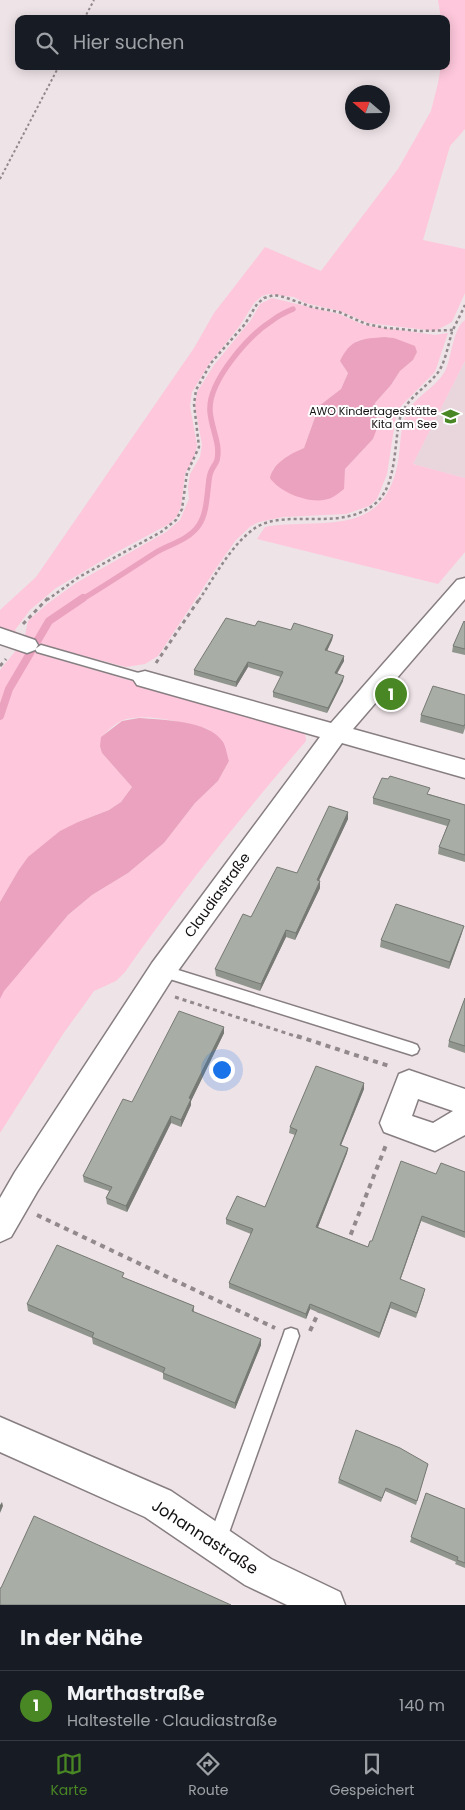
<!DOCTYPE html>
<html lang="de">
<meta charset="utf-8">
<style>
:root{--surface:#171b24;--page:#20242c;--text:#f1f3f6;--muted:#9ea1a6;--line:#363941;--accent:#498624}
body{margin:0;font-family:Poppins,sans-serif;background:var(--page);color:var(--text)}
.compass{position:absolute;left:345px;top:85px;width:45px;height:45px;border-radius:50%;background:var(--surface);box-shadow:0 2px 12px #0003;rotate:290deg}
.you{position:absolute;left:221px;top:1069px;width:18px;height:18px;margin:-12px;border:4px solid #fff;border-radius:50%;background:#1a73e8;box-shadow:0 0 0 8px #1a73e833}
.badge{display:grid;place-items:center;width:32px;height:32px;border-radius:50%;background:var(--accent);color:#fff;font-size:16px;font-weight:700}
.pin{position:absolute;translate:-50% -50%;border:2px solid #fff;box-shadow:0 1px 5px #0006}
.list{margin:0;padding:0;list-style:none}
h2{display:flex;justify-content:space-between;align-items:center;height:65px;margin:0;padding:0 20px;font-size:21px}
h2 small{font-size:16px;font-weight:400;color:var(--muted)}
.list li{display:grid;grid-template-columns:32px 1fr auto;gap:15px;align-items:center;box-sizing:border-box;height:70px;padding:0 20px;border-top:1px solid var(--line)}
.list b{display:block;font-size:19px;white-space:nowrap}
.list p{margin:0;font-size:16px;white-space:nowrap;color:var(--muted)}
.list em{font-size:16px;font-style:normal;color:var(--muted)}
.icon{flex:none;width:28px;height:28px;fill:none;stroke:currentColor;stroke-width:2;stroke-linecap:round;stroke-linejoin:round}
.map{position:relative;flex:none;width:465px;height:1605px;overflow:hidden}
.search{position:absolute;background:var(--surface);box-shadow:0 2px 12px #0003;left:15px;right:15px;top:15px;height:55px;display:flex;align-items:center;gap:12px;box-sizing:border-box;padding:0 18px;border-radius:10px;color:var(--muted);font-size:19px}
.sheet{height:135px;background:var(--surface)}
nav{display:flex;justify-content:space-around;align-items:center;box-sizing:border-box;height:70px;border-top:1px solid var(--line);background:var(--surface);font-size:14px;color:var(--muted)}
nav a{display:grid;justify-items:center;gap:2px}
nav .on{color:var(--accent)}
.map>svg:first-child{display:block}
</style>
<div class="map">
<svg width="465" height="1605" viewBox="0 0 465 1605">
<rect width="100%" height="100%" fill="#eee3e7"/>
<path fill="#e9d6dd" d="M465,361V478L413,464Z"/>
<g fill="#fec7db" fill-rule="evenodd">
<path d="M438,0H465V129L450,146L423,240L465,249V293L452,322L435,331L368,323L340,311L305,303L294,297L268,294L262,296L254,303L239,327L209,364L192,392L190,406L197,445L195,455L185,474L181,506L177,516L169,524L115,553L56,588L30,610L15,630L19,637L0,632V610L36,577L194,348L214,313L265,247L321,271L398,169L431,111L438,83L441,66H446V19H441Z"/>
<path d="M272,298L339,314L364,325L435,335L448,333L435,372L402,405L396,416L387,474L377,499L369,506L346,514L283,517L259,522L251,526L236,540L221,561L158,656L145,664L126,667L24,640L28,621L47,604L76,583L166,532L180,520L189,499L188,487L190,474L200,457L202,445L195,406L197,392L214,365L251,320L260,304ZM385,337L394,338L413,360L400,371L391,385L375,403L374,411L379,418L373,439L345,469L343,489L272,470L287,457L304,448L319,406L341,389L348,373L340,361L357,341Z"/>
<path d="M465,320V361L413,464L465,478V552L438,584L257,539L265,527L270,526C323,519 379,536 396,471C401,453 399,431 406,415C414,396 437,388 446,369C451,358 454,326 465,320Z"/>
<path d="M18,648L298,729C304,732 306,734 306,741C242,815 181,892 125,972L116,981L94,991L89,998L63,1034L0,1133V999L3,991L68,915L92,895L128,873L164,843L195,803L218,781L229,761L208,729C185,723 146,712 123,720C115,723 107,732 101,737L102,753L132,787L121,802L109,810L78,822L18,871L0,902V670Z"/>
</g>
<g fill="#eba2be">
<path d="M385,337L394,338L415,346L417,352L413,360L400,371L391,385L375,403L374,411L379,423L373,439L345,469L344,489C340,492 335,496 331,498C313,506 280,493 270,478C273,463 290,454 304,448L319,406L341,389L348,373L340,361C351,338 362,339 385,337Z"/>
<path d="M139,718C162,720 209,720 223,742C226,747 227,755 229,761L218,781L195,803L164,843L128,873L92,895L68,915L4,991L0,999V902L18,871L28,857L60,831L78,822L109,810L121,802L132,787L102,753L100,746L101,737L122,721Z"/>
</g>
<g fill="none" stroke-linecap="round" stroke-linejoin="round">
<path stroke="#eba2be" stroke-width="5.5" d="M81,600C106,585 130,569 155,553C170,544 189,540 199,525C207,513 207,494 209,480C210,468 215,467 217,460C221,444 211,428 210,411C208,381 249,335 273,320C279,315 286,312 293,309"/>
<path stroke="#eba2be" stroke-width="8" d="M0,716L9,689L49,621L83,598"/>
<defs>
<g id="service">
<path d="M41,645L149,676L151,679L145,683L37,652L35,649Z"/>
<path d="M162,965L412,1043L417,1045L419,1049L417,1053L412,1055L157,975L155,971L157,967Z"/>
<path d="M291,1328L297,1330L299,1336L226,1541L223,1547L217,1550L211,1547L208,1541L283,1336L285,1330Z"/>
</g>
<g id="minor">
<path d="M465,578V599L353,729L465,760V778L342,743L172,979L37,1192L11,1237L0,1242V1198L15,1172L152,963L320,737L137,685L133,679L137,673L145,671L331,723L457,580Z"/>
<path d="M0,628L35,640L38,645L35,650L27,653L0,644Z"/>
<path d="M409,1070L465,1089V1135L435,1151L384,1132L380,1123L399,1074ZM418,1099L453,1111L433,1123L412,1116Z"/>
<path d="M0,1417L171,1491L271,1559L340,1592L345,1605H287L245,1585L145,1517L0,1452Z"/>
</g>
</defs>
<use href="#service" stroke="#877e81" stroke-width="3"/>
<use href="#minor" stroke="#877e81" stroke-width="3"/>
<g stroke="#91898c" stroke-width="2" stroke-dasharray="2.5 2.5" stroke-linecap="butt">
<path d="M84,19L94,0"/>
<path d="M0,179L59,66"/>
</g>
<g stroke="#91898c" stroke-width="2.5" stroke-dasharray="3 3" stroke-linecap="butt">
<path d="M47,600L79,577L161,532L176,520L182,509L187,473L199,447L194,404L196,390L211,363L245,324L257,304L264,298L274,295L284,297L312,307L339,312L366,324L386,328L421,331L453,330"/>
<path d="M199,600C215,576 231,545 255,528C287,507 344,534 378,501C397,482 394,442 400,418C405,400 425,388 436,375C445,365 448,345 452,332C456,323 461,314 465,305"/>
</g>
<g stroke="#91898c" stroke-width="3" stroke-dasharray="4 4" stroke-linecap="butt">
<path d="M23,624L48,598"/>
<path d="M156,663L200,598"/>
<path d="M0,666L6,659"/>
<path d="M175,997L301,1038"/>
</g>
<g stroke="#91898c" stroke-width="4" stroke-dasharray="5 5" stroke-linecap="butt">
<path d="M297,1036L392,1067"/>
<path d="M37,1215L275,1328"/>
<path d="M347,1244L386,1145"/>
<path d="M310,1331L320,1309"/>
</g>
<use href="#service" fill="#fff" fill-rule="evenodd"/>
<use href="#minor" fill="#fff" fill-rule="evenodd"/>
</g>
<g fill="#90958e">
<path d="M465,622V655L452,652L453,646Z"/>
<path d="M255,626L333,635L332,640L327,651L344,656V661L337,674L343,681L327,713L273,697V692L281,677L248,667L236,687L194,675V670Z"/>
<path d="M465,695V728L463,734L420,722L421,715Z"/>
<path d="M429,794L465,805V862L438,854L439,847L447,826L373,804V798Z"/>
<path d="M348,812V819L319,880L320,888L295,940L286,937L260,991L216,976L215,969L251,917L297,873Z"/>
<path d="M462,933L449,969L380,947L381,940Z"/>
<path d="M465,998V1053L448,1047L449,1041Z"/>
<path d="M224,1027V1033L191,1101V1105L181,1127L171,1123L127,1212L107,1204L106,1198L109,1191L84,1182L83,1176L132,1102Z"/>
<path d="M364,1089L341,1145L348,1148L347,1153L318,1227L368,1247L372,1241L436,1174L465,1172V1238L421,1221L400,1279L424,1294L416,1318L390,1308L379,1338L310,1309L306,1319L229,1288V1283L251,1234L226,1224V1219L265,1207L295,1135L289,1133L290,1127Z"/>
<path d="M125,1278L194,1306V1312L261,1345L235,1409L163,1379V1373L93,1344L92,1338L28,1311L27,1304Z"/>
<path d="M428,1464L416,1505L385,1491L381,1502L338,1483L339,1479Z"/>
<path d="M426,1493L465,1509V1568L455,1564L456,1562L410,1542Z"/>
</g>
<g fill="#767974">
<path d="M333,635L332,640L325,655V650Z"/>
<path d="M344,656V661L334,678L335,673Z"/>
<path d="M248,662V667L236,687V682Z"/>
<path d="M344,676L343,681L327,713L328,708Z"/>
<path d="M348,812V819L316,887L317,880Z"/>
<path d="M320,881V888L295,940L296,933Z"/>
<path d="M464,926L462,933L449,969L450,962Z"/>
<path d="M286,930V937L260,991L261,984Z"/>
<path d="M224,1027V1033L191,1101V1105L181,1127V1120L189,1098Z"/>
<path d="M364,1083V1089L339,1150L340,1145Z"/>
<path d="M171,1116V1123L127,1212L126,1206Z"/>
<path d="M348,1148L347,1153L316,1232V1227Z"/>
<path d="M422,1216L421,1221L399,1284L400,1279Z"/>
<path d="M391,1302L390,1308L379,1338L380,1333Z"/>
<path d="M310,1304V1309L306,1319V1314Z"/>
<path d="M261,1339V1345L235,1409V1403Z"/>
<path d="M2,1502L3,1506L0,1513V1505Z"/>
</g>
<g fill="#a8ada5" stroke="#767974">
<path d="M226,618L255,626L258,621L291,630L294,623L333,635L325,650L344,656L335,673L344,676L328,708L273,692L283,672L248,662L236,682L194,670Z"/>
<path d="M464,621L465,622V649L453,646Z"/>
<path d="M433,686L465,695V724L464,726L421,715Z"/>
<path d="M390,776L430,788L427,794L465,805V855L439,847L450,820L373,798L382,778L388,779Z"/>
<path d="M329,806L348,812L317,880L320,881L296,933L286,930L261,984L215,969L243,914L251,917L277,867L297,873Z"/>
<path d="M396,904L464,926L450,962L381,940Z"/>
<path d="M465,998V1046L449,1041Z"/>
<path d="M179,1011L224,1027L189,1098L191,1099L181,1120L171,1116L126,1206L106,1198L112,1187L83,1176L123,1099L132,1102Z"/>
<path d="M316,1066L364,1083L340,1145L348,1148L316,1227L368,1247L370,1241H372L401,1161L436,1174L441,1163L465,1172V1232L422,1216L400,1279L425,1289L417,1313L391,1302L380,1333L310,1304L306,1314L229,1283L253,1229L226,1219L237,1196L265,1207L297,1130L290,1127Z"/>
<path d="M57,1245L124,1273L122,1277L194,1306L192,1311L261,1339L235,1403L163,1373L165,1368L92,1337L94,1333L27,1304Z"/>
<path d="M356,1430L400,1448L428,1464L417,1501L386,1488L382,1498L339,1479Z"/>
<path d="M426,1493L465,1509V1563L457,1560L458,1557L411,1537Z"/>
<path d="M34,1516L231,1605H0V1588H1Z"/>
</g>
<defs>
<symbol id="school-bare" viewBox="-9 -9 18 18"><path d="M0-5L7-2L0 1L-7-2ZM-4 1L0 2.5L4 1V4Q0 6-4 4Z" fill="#498624" stroke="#fff" stroke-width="2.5" paint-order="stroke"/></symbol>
</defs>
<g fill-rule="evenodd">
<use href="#school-bare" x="438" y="404" width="25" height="25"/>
</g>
<g text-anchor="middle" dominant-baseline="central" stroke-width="4" stroke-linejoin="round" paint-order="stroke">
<g font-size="11" fill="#120f10" stroke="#fff" text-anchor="end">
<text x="437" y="411">AWO Kindertagesstätte<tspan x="437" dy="13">Kita am See</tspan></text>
</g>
<g font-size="14" fill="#120f10" stroke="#fff">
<text transform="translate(217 895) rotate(-54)">Claudiastraße</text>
</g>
<g font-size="16" fill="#120f10" stroke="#fff">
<text transform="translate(205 1537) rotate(33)">Johannastraße</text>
</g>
</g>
</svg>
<svg class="compass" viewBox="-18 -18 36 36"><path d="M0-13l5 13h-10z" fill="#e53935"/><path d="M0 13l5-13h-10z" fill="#9ea1a6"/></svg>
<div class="you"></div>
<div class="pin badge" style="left:391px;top:694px">1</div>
<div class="search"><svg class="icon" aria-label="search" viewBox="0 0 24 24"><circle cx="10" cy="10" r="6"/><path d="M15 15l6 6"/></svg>Hier suchen</div>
</div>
<section class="sheet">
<h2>In der Nähe<small></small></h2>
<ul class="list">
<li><span class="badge">1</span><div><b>Marthastraße</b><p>Haltestelle · Claudiastraße</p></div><em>140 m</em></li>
</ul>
</section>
<nav>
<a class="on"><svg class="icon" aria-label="map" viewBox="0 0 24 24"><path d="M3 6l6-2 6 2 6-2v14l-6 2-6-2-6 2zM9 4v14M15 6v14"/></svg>Karte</a>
<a><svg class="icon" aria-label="directions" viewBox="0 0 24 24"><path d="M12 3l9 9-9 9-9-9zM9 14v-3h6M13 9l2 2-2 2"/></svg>Route</a>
<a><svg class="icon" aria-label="saved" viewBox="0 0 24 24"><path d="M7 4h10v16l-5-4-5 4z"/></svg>Gespeichert</a>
</nav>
